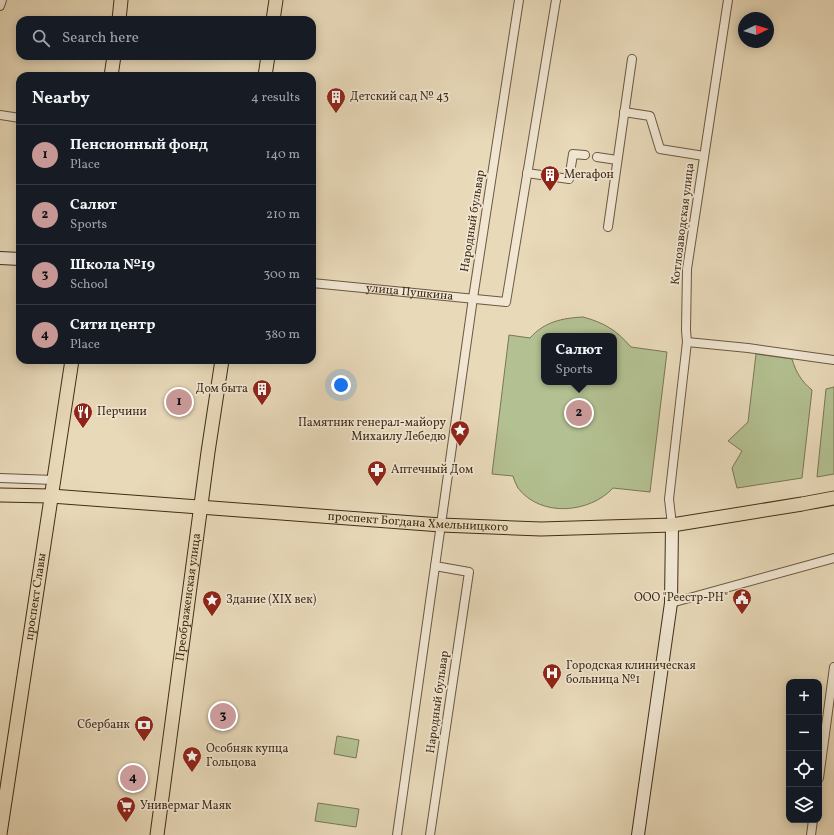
<!DOCTYPE html>
<meta charset="utf-8">
<style>
:root{--surface:#171b24;--page:#242831;--text:#f1f3f6;--muted:#9ea1a6;--line:#363941;--accent:#c59692}
body{margin:0;font-family:Vollkorn,serif;background:var(--page);color:var(--text)}
.controls{position:absolute;right:12px;bottom:12px;display:grid;overflow:hidden;border-radius:8px;box-shadow:0 2px 10px #0003}
.controls button{width:36px;height:36px;display:grid;place-items:center;padding:0;border:0;border-bottom:1px solid var(--line);background:var(--surface);color:var(--text);font:20px sans-serif}
.compass{position:absolute;left:738px;top:12px;width:36px;height:36px;border-radius:50%;background:var(--surface);box-shadow:0 2px 10px #0003;rotate:86deg}
.you{position:absolute;left:341px;top:385px;width:14px;height:14px;margin:-10px;border:3px solid #fff;border-radius:50%;background:#1a73e8;box-shadow:0 0 0 6px #1a73e833}
.badge{display:grid;place-items:center;width:26px;height:26px;border-radius:50%;background:var(--accent);color:#111;font-size:13px;font-weight:700}
.pin{position:absolute;translate:-50% -50%;border:2px solid #fff;box-shadow:0 1px 4px #0006}
.popup{position:absolute;left:541px;top:333px;width:76px;height:52px;box-sizing:border-box;display:grid;place-content:center;border-radius:8px;background:var(--surface);filter:drop-shadow(0 1px 3px #0005);font-size:13px;white-space:nowrap;color:var(--muted)}
.popup b{font-size:15px;color:var(--text)}
.popup::after{content:'';position:absolute;left:50%;top:100%;margin-left:-8px;border:8px solid transparent;border-top-color:var(--surface)}
.list{margin:0;padding:0;list-style:none}
h2{display:flex;justify-content:space-between;align-items:center;height:52px;margin:0;padding:0 16px;font-size:17px}
h2 small{font-size:13px;font-weight:400;color:var(--muted)}
.list li{display:grid;grid-template-columns:26px 1fr auto;gap:12px;align-items:center;box-sizing:border-box;height:60px;padding:0 16px;border-top:1px solid var(--line)}
.list b{display:block;font-size:15px;white-space:nowrap}
.list p{margin:0;font-size:13px;white-space:nowrap;color:var(--muted)}
.list em{font-size:13px;font-style:normal;color:var(--muted)}
.icon{flex:none;width:22px;height:22px;fill:none;stroke:currentColor;stroke-width:2;stroke-linecap:round;stroke-linejoin:round}
.map{position:relative;flex:none;width:834px;height:835px;overflow:hidden}
.search{position:absolute;background:var(--surface);box-shadow:0 2px 10px #0003;left:16px;top:16px;width:300px;height:44px;display:flex;align-items:center;gap:10px;box-sizing:border-box;padding:0 14px;border-radius:12px;color:var(--muted);font-size:15px}
.panel{position:absolute;background:var(--surface);box-shadow:0 2px 10px #0003;left:16px;top:72px;width:300px;height:292px;border-radius:12px}
.map>svg:first-child{display:block}
</style>
<div class="map">
<svg width="834" height="835" viewBox="0 0 834 835">
<rect width="100%" height="100%" fill="#e8d9b9"/>
<filter id="stains"><feTurbulence type="fractalNoise" baseFrequency=".005" numOctaves="4"/><feColorMatrix values="0 0 0 0 .2 0 0 0 0 .09 0 0 0 0 .02 0 0 0 .5 -.17"/></filter>
<radialGradient id="worn" r=".72"><stop offset=".6" stop-color="#630" stop-opacity="0"/><stop offset="1" stop-color="#630" stop-opacity=".3"/></radialGradient>
<g fill="#b3c091" stroke="#7a7655" fill-rule="evenodd">
<path d="M583,317C605,323 616,330 631,347L667,352L650,492L613,488C590,513 541,518 518,488C516,484 514,480 513,476L492,474L509,335L530,338C544,322 562,318 583,317ZM544,336H614V382H544Z"/>
<path d="M756,354L792,359C796,372 801,381 812,390L802,478L737,488L732,468L742,451L728,441L748,422Z"/>
<path d="M834,387V474L817,477L826,389Z"/>
<path d="M337,736L359,740L356,758L334,754Z"/>
<path d="M318,803L359,809L356,827L315,821Z"/>
</g>
<g fill="none" stroke-linecap="round" stroke-linejoin="round">
<defs>
<g id="street">
<path d="M0,6L2,0"/>
<path d="M624,112L650,116L660,149L704,156"/>
<path d="M0,115L20,118"/>
<path d="M597,157L617,160"/>
<path d="M527,173L569,179L573,154L585,155"/>
<path d="M608,227L632,59"/>
<path id="s1" d="M312,283L506,302L556,0"/>
<path d="M687,342L748,348L834,360"/>
<path d="M0,478L54,480"/>
<path d="M672,525L669,499L687,342L686,330L687,269L728,0"/>
<path d="M671,603L834,558"/>
<path d="M819,778L834,667"/>
<path d="M397,835L473,298L519,0"/>
<path d="M430,835L469,572L435,566"/>
<path d="M811,835L813,820"/>
</g>
<g id="secondary">
<path d="M0,258L20,259"/>
<path d="M638,835L671,603L672,525"/>
</g>
<g id="primary">
<path d="M119,20L121,0"/>
<path d="M273,20L276,0"/>
<path d="M111,76L114,56"/>
<path d="M265,76L268,56"/>
<path id="s2" d="M0,495L51,496L441,525L541,529L672,525L802,504L834,498"/>
<path id="s3" d="M0,834L72,360"/>
<path id="s4" d="M157,835L208,452L222,360"/>
</g>
</defs>
<use href="#street" stroke="#6b5841" stroke-width="10"/>
<use href="#secondary" stroke="#412d19" stroke-width="14"/>
<use href="#primary" stroke="#412d19" stroke-width="15"/>
<use href="#street" stroke="#f0e6d2" stroke-width="8"/>
<use href="#secondary" stroke="#f0e6d2" stroke-width="12"/>
<use href="#primary" stroke="#e8d9b9" stroke-width="13"/>
</g>
<defs>
<symbol id="building-pin" viewBox="-11 -11 22 30"><path d="M0 17L-7.5 6A9.5 9.5 0 1 1 7.5 6Z" fill="#8f2418" stroke="#f0e6d2"/><path d="M-4-6H4V6H1V3H-1V6H-4ZM-2.5-4.3h1.7v1.8h-1.7ZM.8-4.3h1.7v1.8H.8ZM-2.5-1h1.7V.8h-1.7ZM.8-1h1.7V.8H.8Z" fill="#fff"/></symbol>
<symbol id="restaurant-pin" viewBox="-11 -11 22 30"><path d="M0 17L-7.5 6A9.5 9.5 0 1 1 7.5 6Z" fill="#8f2418" stroke="#f0e6d2"/><path d="M-5-6h1v4h1v-4h1v4h1v-4h1v5L-1.5 .5V6h-2V.5L-5-1ZM5-6V6H3V1.5H1.5Q1.5-4 5-6Z" fill="#fff"/></symbol>
<symbol id="sight-pin" viewBox="-11 -11 22 30"><path d="M0 17L-7.5 6A9.5 9.5 0 1 1 7.5 6Z" fill="#8f2418" stroke="#f0e6d2"/><path d="M0-6L1.8-2.2L6-1.7L2.9 1.2L3.7 5.4L0 3.3L-3.7 5.4L-2.9 1.2L-6-1.7L-1.8-2.2Z" fill="#fff"/></symbol>
<symbol id="pharmacy-pin" viewBox="-11 -11 22 30"><path d="M0 17L-7.5 6A9.5 9.5 0 1 1 7.5 6Z" fill="#8f2418" stroke="#f0e6d2"/><path d="M-2-6h4v4h4v4h-4v4h-4v-4h-4v-4h4Z" fill="#fff"/></symbol>
<symbol id="civic-pin" viewBox="-11 -11 22 30"><path d="M0 17L-7.5 6A9.5 9.5 0 1 1 7.5 6Z" fill="#8f2418" stroke="#f0e6d2"/><path d="M-.6-6.5H3V-4.5H.6V-3L4-1V1h2V6H-6V1h2V-1L-.6-3ZM-1.2 2.5V6h2.4V2.5Z" fill="#fff"/></symbol>
<symbol id="hospital-pin" viewBox="-11 -11 22 30"><path d="M0 17L-7.5 6A9.5 9.5 0 1 1 7.5 6Z" fill="#8f2418" stroke="#f0e6d2"/><path d="M-5-5h3v3.5h4V-5h3V5h-3V1.5h-4V5h-3Z" fill="#fff"/></symbol>
<symbol id="bank-pin" viewBox="-11 -11 22 30"><path d="M0 17L-7.5 6A9.5 9.5 0 1 1 7.5 6Z" fill="#8f2418" stroke="#f0e6d2"/><path d="M-6-4H6V4H-6ZM0-2.3a2.3 2.3 0 1 0 0 4.6a2.3 2.3 0 1 0 0-4.6Z" fill="#fff"/></symbol>
<symbol id="supermarket-pin" viewBox="-11 -11 22 30"><path d="M0 17L-7.5 6A9.5 9.5 0 1 1 7.5 6Z" fill="#8f2418" stroke="#f0e6d2"/><path d="M-6-5.5h2.5l.6 2H6L4.5 2H-2.5L-4.4-4H-6ZM-1.5 3.2a1.3 1.3 0 1 0 .1 0ZM3 3.2a1.3 1.3 0 1 0 .1 0Z" fill="#fff"/></symbol>
</defs>
<g fill-rule="evenodd">
<use href="#building-pin" x="325" y="86" width="22" height="30"/>
<use href="#building-pin" x="539" y="164" width="22" height="30"/>
<use href="#building-pin" x="251" y="378" width="22" height="30"/>
<use href="#restaurant-pin" x="72" y="401" width="22" height="30"/>
<use href="#sight-pin" x="449" y="419" width="22" height="30"/>
<use href="#pharmacy-pin" x="366" y="459" width="22" height="30"/>
<use href="#civic-pin" x="731" y="587" width="22" height="30"/>
<use href="#sight-pin" x="201" y="589" width="22" height="30"/>
<use href="#hospital-pin" x="541" y="662" width="22" height="30"/>
<use href="#bank-pin" x="133" y="714" width="22" height="30"/>
<use href="#sight-pin" x="181" y="745" width="22" height="30"/>
<use href="#supermarket-pin" x="115" y="795" width="22" height="30"/>
</g>
<g text-anchor="middle" dominant-baseline="central" stroke-width="3.5" stroke-linejoin="round" paint-order="stroke">
<g font-size="12" fill="#412d19" stroke="#f0e6d2" text-anchor="start">
<text x="350" y="97">Детский сад № 43</text>
<text x="564" y="175">Мегафон</text>
<text x="248" y="389" text-anchor="end">Дом быта</text>
<text x="97" y="412">Перчини</text>
<text x="446" y="423" text-anchor="end">Памятник генерал-майору<tspan x="446" dy="14">Михаилу Лебедю</tspan></text>
<text x="391" y="470">Аптечный Дом</text>
<text x="728" y="598" text-anchor="end">ООО "Реестр-РН"</text>
<text x="226" y="600">Здание (XIX век)</text>
<text x="566" y="666">Городская клиническая<tspan x="566" dy="14">больница №1</tspan></text>
<text x="130" y="725" text-anchor="end">Сбербанк</text>
<text x="206" y="749">Особняк купца<tspan x="206" dy="14">Гольцова</tspan></text>
<text x="140" y="806">Универмаг Маяк</text>
</g>
<g font-size="12" fill="#412d19" stroke="#f0e6d2">
<text transform="translate(473 221) rotate(-81)">Народный бульвар</text>
<text transform="translate(683 224) rotate(-83)">Котлозаводская улица</text>
<text stroke="none"><textPath href="#s1" startOffset="98">улица Пушкина</textPath></text>
<text stroke="none"><textPath href="#s2" startOffset="419">проспект Богдана Хмельницкого</textPath></text>
<text stroke="none"><textPath href="#s3" startOffset="240">проспект Славы</textPath></text>
<text stroke="none"><textPath href="#s4" startOffset="240">Преображенская улица</textPath></text>
<text transform="translate(438 702) rotate(-82)">Народный бульвар</text>
</g>
</g>
<rect width="100%" height="100%" filter="url(#stains)"/>
<rect width="100%" height="100%" fill="url(#worn)"/>
</svg>
<div class="controls">
<button>+</button>
<button>−</button>
<button><svg class="icon" aria-label="locate" viewBox="0 0 24 24"><circle cx="12" cy="12" r="6"/><path d="M12 2v4M12 18v4M2 12h4M18 12h4"/></svg></button>
<button><svg class="icon" aria-label="layers" viewBox="0 0 24 24"><path d="M12 4l9 5-9 5-9-5zM3 14l9 5 9-5"/></svg></button>
</div>
<svg class="compass" viewBox="-18 -18 36 36"><path d="M0-13l5 13h-10z" fill="#e53935"/><path d="M0 13l5-13h-10z" fill="#9ea1a6"/></svg>
<div class="you"></div>
<div class="pin badge" style="left:179px;top:402px">1</div>
<div class="pin badge" style="left:579px;top:413px">2</div>
<div class="popup"><b>Салют</b>Sports</div>
<div class="pin badge" style="left:223px;top:716px">3</div>
<div class="pin badge" style="left:133px;top:778px">4</div>
<div class="search"><svg class="icon" aria-label="search" viewBox="0 0 24 24"><circle cx="10" cy="10" r="6"/><path d="M15 15l6 6"/></svg>Search here</div>
<section class="panel">
<h2>Nearby<small>4 results</small></h2>
<ul class="list">
<li><span class="badge">1</span><div><b>Пенсионный фонд</b><p>Place</p></div><em>140 m</em></li>
<li><span class="badge">2</span><div><b>Салют</b><p>Sports</p></div><em>210 m</em></li>
<li><span class="badge">3</span><div><b>Школа №19</b><p>School</p></div><em>300 m</em></li>
<li><span class="badge">4</span><div><b>Сити центр</b><p>Place</p></div><em>380 m</em></li>
</ul>
</section>
</div>
